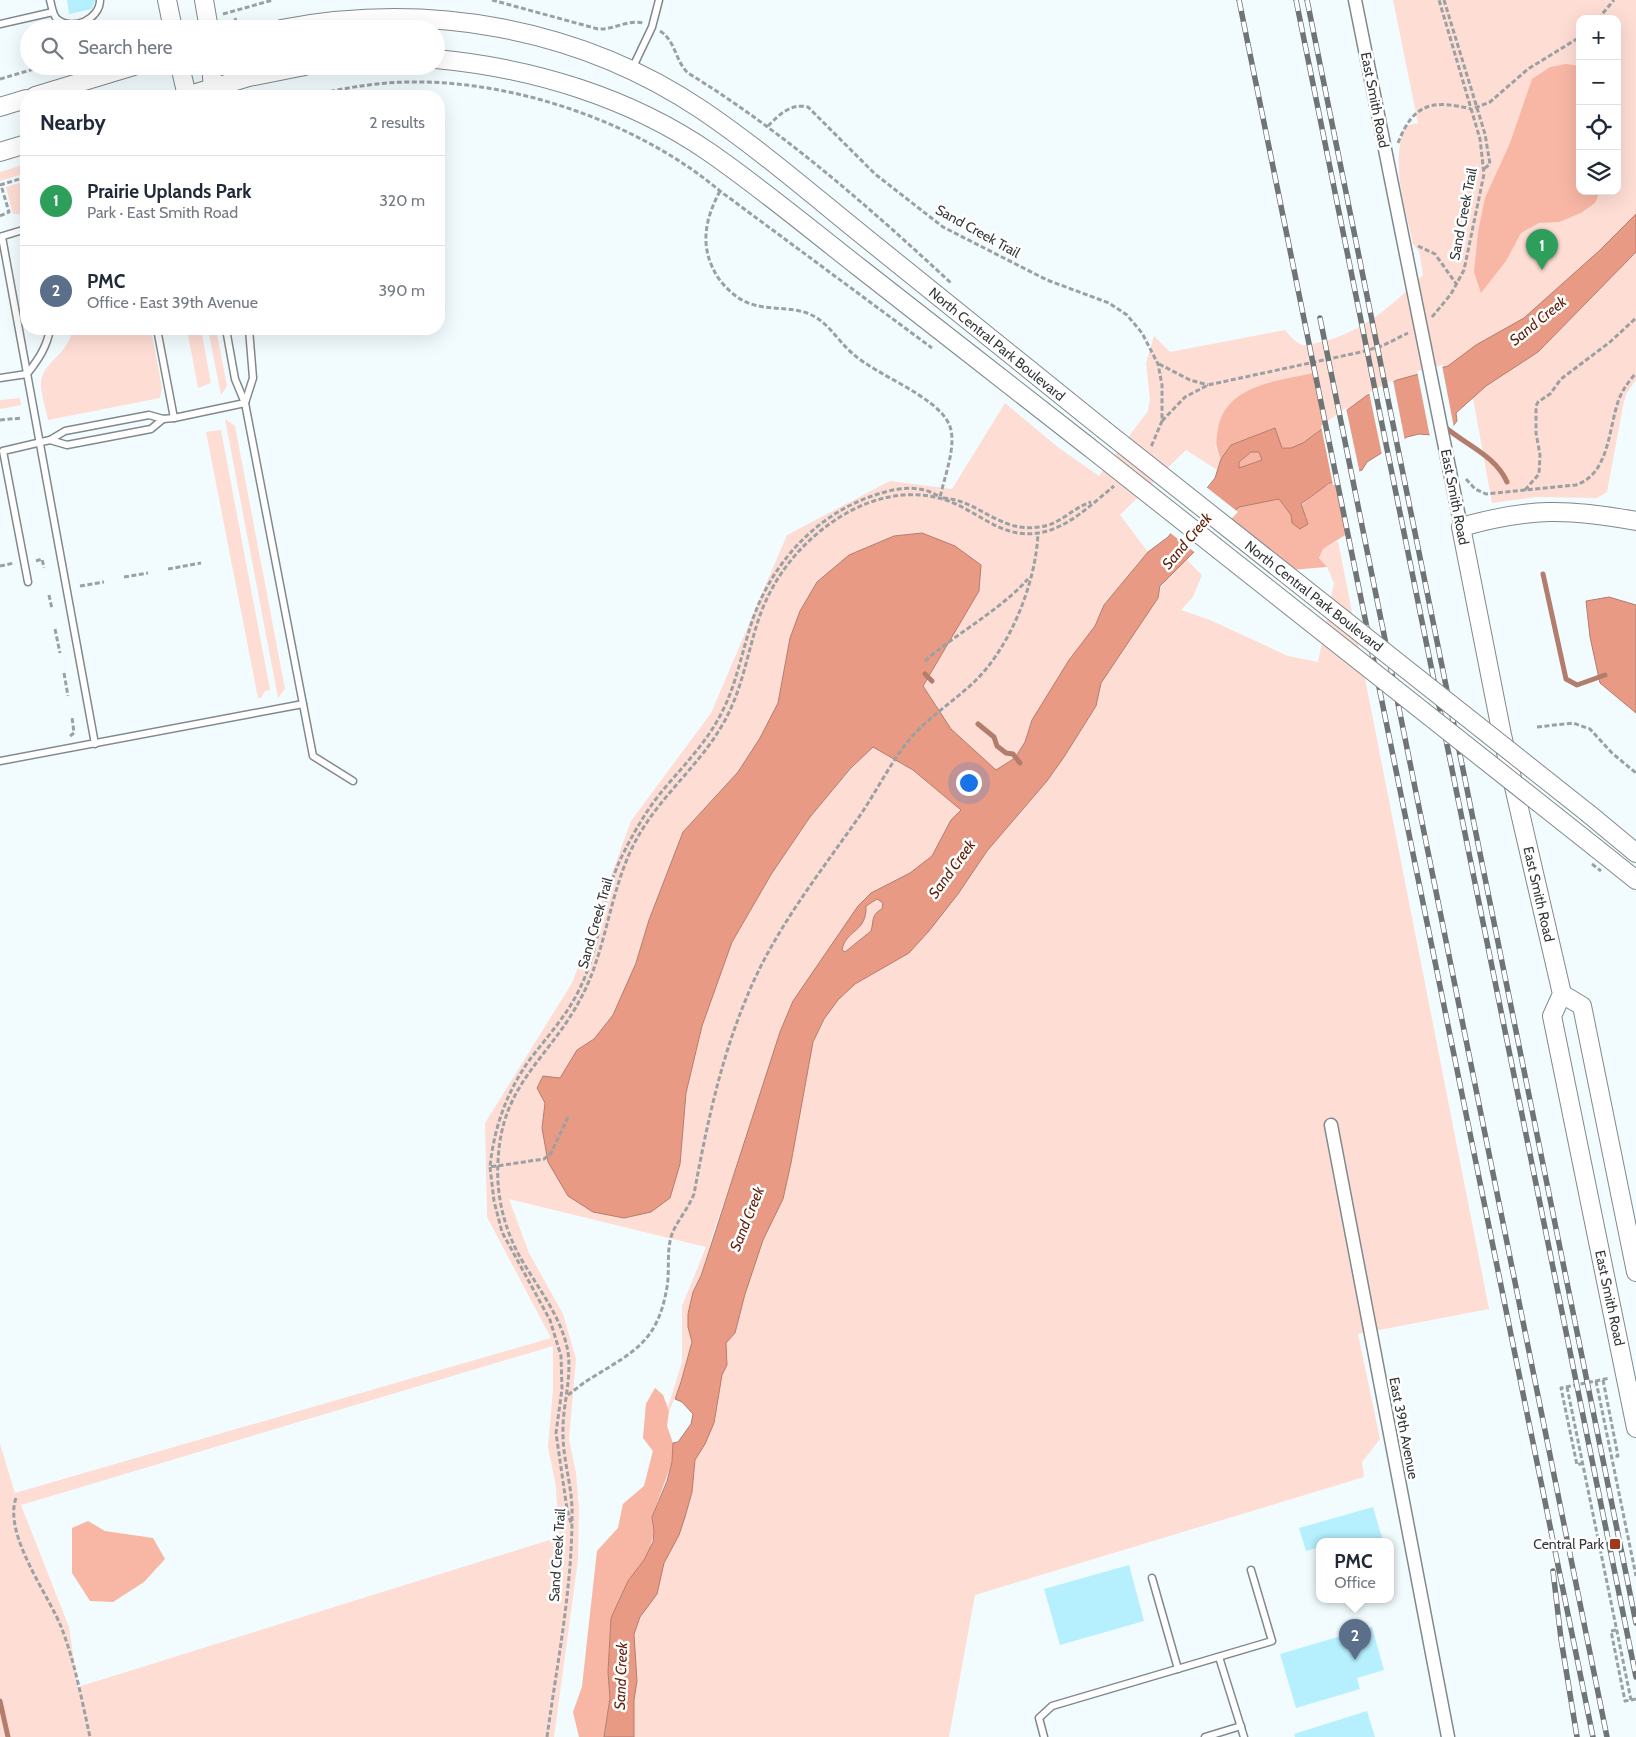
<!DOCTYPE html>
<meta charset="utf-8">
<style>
:root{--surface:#fff;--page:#f6f6f7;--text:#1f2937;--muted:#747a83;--line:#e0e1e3;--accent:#1a73e8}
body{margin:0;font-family:Cabin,sans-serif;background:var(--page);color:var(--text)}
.controls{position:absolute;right:15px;top:15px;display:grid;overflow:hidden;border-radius:10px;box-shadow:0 5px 20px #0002}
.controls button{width:45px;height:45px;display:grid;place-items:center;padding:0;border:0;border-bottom:1px solid var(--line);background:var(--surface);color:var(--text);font:25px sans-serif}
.you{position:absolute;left:968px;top:782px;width:18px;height:18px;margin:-12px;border:4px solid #fff;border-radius:50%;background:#1a73e8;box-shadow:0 0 0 8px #1a73e833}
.badge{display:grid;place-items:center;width:32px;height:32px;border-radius:50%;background:var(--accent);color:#fff;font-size:16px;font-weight:700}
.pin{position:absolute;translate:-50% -41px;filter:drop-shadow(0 1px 2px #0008)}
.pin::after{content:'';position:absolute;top:26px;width:18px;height:15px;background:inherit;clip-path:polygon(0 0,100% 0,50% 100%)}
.popup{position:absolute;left:1316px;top:1538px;width:78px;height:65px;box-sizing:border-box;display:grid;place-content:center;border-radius:10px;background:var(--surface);filter:drop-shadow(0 1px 4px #0005);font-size:16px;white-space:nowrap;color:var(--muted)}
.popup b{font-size:19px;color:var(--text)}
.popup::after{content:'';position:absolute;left:50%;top:100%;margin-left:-10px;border:10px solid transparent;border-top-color:var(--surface)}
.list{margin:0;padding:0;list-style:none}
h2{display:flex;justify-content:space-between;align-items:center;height:65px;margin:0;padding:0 20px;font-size:21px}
h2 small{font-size:16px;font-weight:400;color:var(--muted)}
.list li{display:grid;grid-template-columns:32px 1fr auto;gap:15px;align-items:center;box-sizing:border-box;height:90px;padding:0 20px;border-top:1px solid var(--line)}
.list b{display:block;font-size:19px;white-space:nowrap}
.list p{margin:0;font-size:16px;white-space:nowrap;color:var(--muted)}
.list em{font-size:16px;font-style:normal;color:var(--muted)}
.icon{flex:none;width:28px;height:28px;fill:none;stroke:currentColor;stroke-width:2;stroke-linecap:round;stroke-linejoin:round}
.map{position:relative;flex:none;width:1636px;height:1737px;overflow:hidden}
.search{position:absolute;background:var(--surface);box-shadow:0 5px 20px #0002;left:20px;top:20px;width:425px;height:55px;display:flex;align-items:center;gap:12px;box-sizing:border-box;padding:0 18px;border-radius:28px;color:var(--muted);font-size:19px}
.panel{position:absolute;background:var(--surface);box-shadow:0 5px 20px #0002;left:20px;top:90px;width:425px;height:245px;border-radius:20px}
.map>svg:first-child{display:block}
</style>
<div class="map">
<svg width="1636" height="1737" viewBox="0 0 1636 1737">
<rect width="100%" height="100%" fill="#f2fcfe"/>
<g fill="#feddd4" fill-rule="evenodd">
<path d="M1393,0H1636V380L1626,394L1623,406L1607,492L1597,498L1536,497L1492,503L1465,354L1448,366L1397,380L1366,396L1324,427L1313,373L1257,387L1215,447L1221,459L1217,470L1186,450L1120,515L1148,552L1104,605L1095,626L1069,660L1032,720L1025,742L1015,759L996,770L932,856L910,873L871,893L793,1001L769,1066L759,1103L714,1230L701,1276L693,1292L688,1327L692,1342L681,1382L669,1412L668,1409L579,1737L573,1712L582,1687L597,1551L618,1528L623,1504L644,1486L653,1451L643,1438L646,1404L655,1388L663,1395L668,1407L682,1362V1306L706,1247L509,1199L529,1253L563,1314L576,1359L569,1439L576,1473L579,1509L578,1560L554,1737H0V1444L15,1493L551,1338L487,1217L485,1123L572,983L631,821L711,713L787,535L890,481L952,489L1005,403L1059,448L1099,476L1148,411L1150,399L1146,363L1154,336L1170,352L1285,330C1290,336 1295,342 1302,345C1308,346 1315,343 1321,342C1363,332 1393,305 1423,275L1419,251L1413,244C1405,204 1390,166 1405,126L1418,123ZM1580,19H1617V191H1580ZM922,533L955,546L979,591L923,686L810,817L772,873L732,942L702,1026L686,1093L680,1164L542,1128L545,1103L577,1050L594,1039L613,1015L636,963L649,920L683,832L738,772L760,738L778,703L790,638L800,611L817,583L849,555L894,536ZM553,1346V1390L548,1447L556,1487L559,1537L78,1687L69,1627L21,1505Z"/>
<path d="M26,164V173L0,181V172Z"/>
<path d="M26,181V214H13L6,187Z"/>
<path d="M72,329H151L162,388L160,398L48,420C46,408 40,393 41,381C44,361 70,353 72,329Z"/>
<path d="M187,329H201L211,383L198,388Z"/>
<path d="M208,329H216L227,386L221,395Z"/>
<path d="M20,398L21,405L0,409V400Z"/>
<path d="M225,419L235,426L285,689L278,698Z"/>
<path d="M221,430L270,690L265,691L261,698H258L206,432Z"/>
<path d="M1338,541L1489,1309L1358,1334L1380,1439L1362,1462L1364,1477L975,1595L949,1737H634V1700L637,1680L634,1634L640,1617L657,1594L664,1562L672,1548L692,1492L695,1460L705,1444L714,1423L722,1375L727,1365L726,1343L735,1333L745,1294L763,1240L783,1199L791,1163L813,1042L824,1019L838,1000L855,984L909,953L929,931L958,894L987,851L1047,781L1064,757L1096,706L1101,683L1158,598C1161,581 1173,572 1187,560L1202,575L1193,597L1181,610L1210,620L1288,656L1318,662L1334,583L1327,567L1319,558L1323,549Z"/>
<path d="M877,899L883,903L882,909L875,912L871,931L845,952L842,950C846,929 867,933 866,906Z"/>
</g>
<g fill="#f8b7a5">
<path d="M1566,64L1580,66V191H1600L1595,203L1581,213L1559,222L1539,223L1521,233L1506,261L1481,293L1474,272L1478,232L1485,198L1510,143L1532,79L1550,67Z"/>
<path d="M1313,373L1324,427L1303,443L1291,448L1231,445L1221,459C1215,447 1216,441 1218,429C1225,385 1278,381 1313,373Z"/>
<path d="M1251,452H1260L1262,460L1239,469V462Z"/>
<path d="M1335,481L1347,534L1323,549L1319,558L1327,567L1291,570L1228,518L1239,507L1279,499L1291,515L1317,491Z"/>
<path d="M655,1388L663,1395L669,1412L667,1426L673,1443L672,1462L652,1517L654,1531L649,1553L628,1581L611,1618L608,1672L610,1698L604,1737H579L573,1712L582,1687L597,1551L618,1528L623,1504L644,1486L653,1451L643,1438L646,1404Z"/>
<path d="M88,1521L105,1531L153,1538L165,1559L144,1582L113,1602L90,1601L72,1573V1528Z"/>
</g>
<g fill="#e99a84" stroke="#b37d6e" fill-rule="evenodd">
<path d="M1636,214V252L1538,352L1486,386L1456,413L1457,421L1445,436L1419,434L1407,437L1367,462L1362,470L1328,484L1301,504L1308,524L1300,529L1292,523L1291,515L1279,499L1239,507L1160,586L1158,598L1101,683L1096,706L1064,757L1047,781L987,851L958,894L929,931L909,953L855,984L838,1000L824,1019L813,1042L791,1163L783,1199L763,1240L745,1294L735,1333L726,1343L727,1365L722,1375L714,1423L705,1444L695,1460L692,1492L685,1517L679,1535L664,1563L657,1594L640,1617L634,1634L637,1681L634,1700V1737H604L610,1698L608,1672L611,1618L628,1581L644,1560L653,1542L654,1531L652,1517L667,1481L672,1462L673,1443L678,1442L691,1424L693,1414L682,1402L675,1399L681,1382L692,1342L688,1327V1314L693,1292L701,1276L780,1032L793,1001L858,906L871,893L910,873L932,856L951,820L961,810L913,770L873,747L851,768L810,817L772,873L732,942L702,1026L686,1093L680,1164L670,1198L651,1212L624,1218L593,1212L568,1196L548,1162L542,1128L545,1103L537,1088L543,1076L560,1078L577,1050L594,1039L613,1015L636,963L649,920L683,832L738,772L760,738L778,703L790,638L800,611L817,582L849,555L894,536L922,533L955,546L981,565L979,591L923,686L951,729L996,770L1015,758L1025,742L1032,720L1069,660L1095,626L1104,605L1148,552L1168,537L1215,478L1221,459L1231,445L1275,428L1282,448H1291L1303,443L1366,396L1397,380L1448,366L1476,345L1524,318L1599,251ZM1251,452H1259L1262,460L1239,468V462ZM877,899L883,903L882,909C871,914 874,921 871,931L845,952L842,950C846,929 867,933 866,906Z"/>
<path d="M1609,597L1636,605V713L1600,683L1590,637L1586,601Z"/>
</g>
<g fill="#f2fcfe">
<path d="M1442,365L1454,428L1446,438L1430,437L1417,371Z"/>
<path d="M1393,380L1405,441L1382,455L1369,392Z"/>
<path d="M1346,408L1360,474L1333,485L1321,426Z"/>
<path d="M1205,486L1238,512L1197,554L1169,532Z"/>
</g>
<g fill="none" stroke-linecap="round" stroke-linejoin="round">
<g stroke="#b37d6e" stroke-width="5">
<path d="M1445,427C1466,445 1496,456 1507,482"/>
<path d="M1543,574L1566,679L1577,685L1605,675"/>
<path d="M925,674L932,681"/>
<path d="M978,724L994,737L997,746L1006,753L1013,754L1020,763"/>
<path d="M0,1701L8,1737"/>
</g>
</g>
<g fill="#b6effd">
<path d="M67,0H95L92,9L69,14Z"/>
<path d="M1373,1507L1383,1541H1320V1547L1306,1551L1299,1528Z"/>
<path d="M1129,1565L1144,1621L1060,1645L1044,1589Z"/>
<path d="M1372,1627L1384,1670L1357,1678L1360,1689L1296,1708L1280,1654Z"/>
<path d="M1367,1711L1375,1737H1295L1294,1734Z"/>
</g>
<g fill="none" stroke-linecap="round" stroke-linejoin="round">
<defs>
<g id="lane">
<path d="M50,0C52,6 52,14 57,19C73,32 100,19 100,0"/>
<path d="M0,24L53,12"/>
<path d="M632,69L652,27L659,0"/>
<path d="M0,237L26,229"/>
<path d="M2,237L95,744"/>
<path d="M157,329L174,418L245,403"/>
<path d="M226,329L235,379L245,403L313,756L353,781"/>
<path d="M0,378L27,374C38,360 47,347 50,329"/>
<path d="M245,403L253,378L249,329"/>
<path d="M50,440L67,445L151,429L163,419"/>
<path d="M28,582L3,451L50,440L65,431L149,415L163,419L174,418"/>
<path d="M0,761L303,704"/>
<path d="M1152,1578L1178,1669"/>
<path d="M1219,1657L1244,1737"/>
<path d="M1044,1737L1039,1718L1052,1706L1272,1641L1251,1570"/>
<path d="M1205,1737L1241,1726"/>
</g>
<g id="street">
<path d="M1355,0L1406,254"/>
<path d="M1450,472L1461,527"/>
<path d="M1331,1125L1448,1737"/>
</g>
<g id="secondary">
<path d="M167,0L173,29"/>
<path d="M204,0L209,29"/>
<path d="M281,29C427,1 578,27 702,110C758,148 809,192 861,234C942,299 1022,364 1103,429"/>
<path d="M436,59C532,68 629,97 709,152C761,188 810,229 860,268C936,328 1013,387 1089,447"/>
<path d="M180,66L187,96"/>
<path d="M211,66L213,88"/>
<path d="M35,96L134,66"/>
<path d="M186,96L249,77L305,66"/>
<path d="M0,107L26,99"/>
<path d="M0,152L26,144"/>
<path d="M1636,521C1567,508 1529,508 1461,527L1502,735L1562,994L1552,1016L1636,1428"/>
<path d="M1589,814L1636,853"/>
<path d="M1596,848L1636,880"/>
<path d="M1562,994L1582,1006L1636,1272"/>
</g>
</defs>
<use href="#lane" stroke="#81898c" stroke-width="9"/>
<use href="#street" stroke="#81898c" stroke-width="15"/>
<use href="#secondary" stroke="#81898c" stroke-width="20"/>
<g stroke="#9ba1a3" stroke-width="3" stroke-dasharray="5 2.5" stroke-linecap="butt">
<path d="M492,0L598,29C614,30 628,19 643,23"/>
<path d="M1444,0L1485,134L1490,164L1484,169"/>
<path d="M223,14L273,0"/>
<path d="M235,18L238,29"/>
<path d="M1598,19L1614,0"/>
<path d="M660,31C676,41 675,61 688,73C784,132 869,207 951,283"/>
<path d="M0,79L44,66"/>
<path d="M308,96C345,88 382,81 421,82C523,83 642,125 720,191L932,348"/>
<path d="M1475,108L1490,102L1528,69L1580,37"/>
<path d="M768,126C779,115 790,103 808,107L875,174L943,227L1047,280L1109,303L1127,315L1142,333L1158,364L1162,385V421L1151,447"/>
<path d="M1398,143C1413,104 1432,99 1471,109"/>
<path d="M0,185L26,177"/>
<path d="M720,191C704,221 699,249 719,279C725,287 735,297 744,301C763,311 787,306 807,313C828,321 836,339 852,353C877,376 935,395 949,424C958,444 944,477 940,498"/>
<path d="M0,216L9,212L1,185"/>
<path d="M1418,246L1435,254L1457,285"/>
<path d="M1432,317L1451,294L1464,270L1484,174L1480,139L1439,0"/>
<path d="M1159,364L1190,380L1208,385"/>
<path d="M0,420L22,418"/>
<path d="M1162,421L1185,397L1208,385L1361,352L1382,346L1408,333"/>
<path d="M1466,479L1475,489L1486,494L1576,485C1610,473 1608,429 1619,399C1623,389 1629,381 1636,373"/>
<path d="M1525,490L1539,474L1540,455L1536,433V406L1538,402L1550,394L1561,379L1610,342L1636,318"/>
<path d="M943,498C979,500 999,533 1039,527C1060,525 1072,508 1091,502"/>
<path d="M36,561L42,559L44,568"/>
<path d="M0,566L14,563"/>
<path d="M168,569L201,563"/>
<path d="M124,577L148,573"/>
<path d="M80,586L104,582"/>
<path d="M49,595L52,609"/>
<path d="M55,629L60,653"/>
<path d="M925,661C958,632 998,612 1028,579"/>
<path d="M64,673L68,696"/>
<path d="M1537,727L1573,723L1590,729L1612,753L1636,773"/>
<path d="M70,736L74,733L72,717"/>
<path d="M568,1117L551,1153L544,1159L490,1167C494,1128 506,1094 528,1062C545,1039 565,1018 578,992C601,948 601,896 624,852C635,830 648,808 663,790C685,764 708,741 723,710C736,684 741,656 750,628C768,567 814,515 875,495C895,488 920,484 938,496"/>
<path d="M490,1167L494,1201L502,1232L550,1320L561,1356L562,1389L556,1433L567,1509L571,1523"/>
<path d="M1603,1380L1618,1456L1612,1457"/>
<path d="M1596,1381L1636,1576"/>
<path d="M1567,1387L1631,1700"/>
<path d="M568,1395C576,1389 584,1382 593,1377C635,1351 658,1341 667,1287C670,1270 666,1251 672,1234C677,1221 688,1209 694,1194C706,1129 720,1061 746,999C773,931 820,873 861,814C875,793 887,770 902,749C921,722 948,706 972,684C1009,650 1036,584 1038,533"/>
<path d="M1583,1463L1577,1465L1561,1388L1610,1378"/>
<path d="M16,1498C3,1535 49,1595 62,1629C75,1663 82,1701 90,1737"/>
<path d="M1616,1630L1611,1631L1625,1701L1636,1699"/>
<path d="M547,1737C557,1664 572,1590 572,1516C573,1488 563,1462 563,1434C562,1407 572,1380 568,1352C562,1317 537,1287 520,1257C504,1228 496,1195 498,1162C501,1082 550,1059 582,996C606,950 609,896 632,848C656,798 698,769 724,722C742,690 747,655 758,621C769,587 790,556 818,533C858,499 913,481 962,507C987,520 1008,538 1038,533C1067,529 1092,504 1114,486"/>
</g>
<use href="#lane" stroke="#fff" stroke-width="6"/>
<use href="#street" stroke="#fff" stroke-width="12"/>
<use href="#secondary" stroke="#fff" stroke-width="18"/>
<defs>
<g id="rail">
<path d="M1239,0L1593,1737"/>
<path d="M1296,0L1636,1677"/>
<path d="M1307,0L1636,1623"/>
<path d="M1320,318L1607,1737"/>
<path d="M1553,1571L1561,1639L1577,1737"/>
</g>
</defs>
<use href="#rail" stroke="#6f7476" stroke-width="5.5"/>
<use href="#rail" stroke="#fff" stroke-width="4" stroke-dasharray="11" stroke-linecap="butt"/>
<defs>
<path id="street-bridge" d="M1406,254L1450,472"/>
<g id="secondary-bridge">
<path d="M1103,429L1589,814"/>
<path d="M1089,447L1596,848"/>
</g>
</defs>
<use href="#street-bridge" stroke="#81898c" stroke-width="15" stroke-linecap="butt"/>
<use href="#secondary-bridge" stroke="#81898c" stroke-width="20" stroke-linecap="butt"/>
<path stroke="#9ba1a3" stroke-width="3" stroke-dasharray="5 2.5" stroke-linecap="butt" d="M1592,864L1601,871"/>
<use href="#street-bridge" stroke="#fff" stroke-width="12"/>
<use href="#secondary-bridge" stroke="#fff" stroke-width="18"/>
</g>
<rect fill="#a13a1b" stroke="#fff" stroke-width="2" x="1609" y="1538" width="12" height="12" rx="2.5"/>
<g text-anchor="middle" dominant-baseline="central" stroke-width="5" stroke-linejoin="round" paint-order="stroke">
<g font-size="14" fill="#353839" stroke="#fff">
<text transform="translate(1375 100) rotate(79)">East Smith Road</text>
<text transform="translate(1463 214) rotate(-79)">Sand Creek Trail</text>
<text transform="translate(978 231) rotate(29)">Sand Creek Trail</text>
<text transform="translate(997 344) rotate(39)">North Central Park Boulevard</text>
<text transform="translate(1455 497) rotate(79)">East Smith Road</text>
<text transform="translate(1314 596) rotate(38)">North Central Park Boulevard</text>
<text transform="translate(1539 894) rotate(77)">East Smith Road</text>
<text transform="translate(595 923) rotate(-74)">Sand Creek Trail</text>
<text transform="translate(1610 1298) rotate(78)">East Smith Road</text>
<text transform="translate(1404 1428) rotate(79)">East 39th Avenue</text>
<text transform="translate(557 1555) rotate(-86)">Sand Creek Trail</text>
</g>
<g font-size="14" fill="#353839" stroke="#fff" text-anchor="end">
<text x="1604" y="1544">Central Park</text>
</g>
<g font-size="15" font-style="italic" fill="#621d07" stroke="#fff">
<text transform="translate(1538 321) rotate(-39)">Sand Creek</text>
<text transform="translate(1187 541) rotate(-50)">Sand Creek</text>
<text transform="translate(952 869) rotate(-54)">Sand Creek</text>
<text transform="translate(747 1219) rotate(-68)">Sand Creek</text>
<text transform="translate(621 1676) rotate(-88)">Sand Creek</text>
</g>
</g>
</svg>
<div class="controls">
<button>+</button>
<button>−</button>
<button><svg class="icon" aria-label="locate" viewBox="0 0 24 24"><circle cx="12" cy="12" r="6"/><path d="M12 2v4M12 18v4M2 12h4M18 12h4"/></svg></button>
<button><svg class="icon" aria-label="layers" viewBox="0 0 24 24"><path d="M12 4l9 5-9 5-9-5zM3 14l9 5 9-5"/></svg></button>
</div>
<div class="you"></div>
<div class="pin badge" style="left:1542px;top:270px;background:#2e9e5b">1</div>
<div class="pin badge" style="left:1355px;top:1660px;background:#5c6f8a">2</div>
<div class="popup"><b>PMC</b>Office</div>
<div class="search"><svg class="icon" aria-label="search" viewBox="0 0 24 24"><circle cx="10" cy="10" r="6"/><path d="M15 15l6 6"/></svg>Search here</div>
<section class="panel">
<h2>Nearby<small>2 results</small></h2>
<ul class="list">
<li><span class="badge" style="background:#2e9e5b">1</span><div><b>Prairie Uplands Park</b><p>Park · East Smith Road</p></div><em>320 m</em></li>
<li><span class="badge" style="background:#5c6f8a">2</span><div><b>PMC</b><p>Office · East 39th Avenue</p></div><em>390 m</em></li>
</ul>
</section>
</div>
